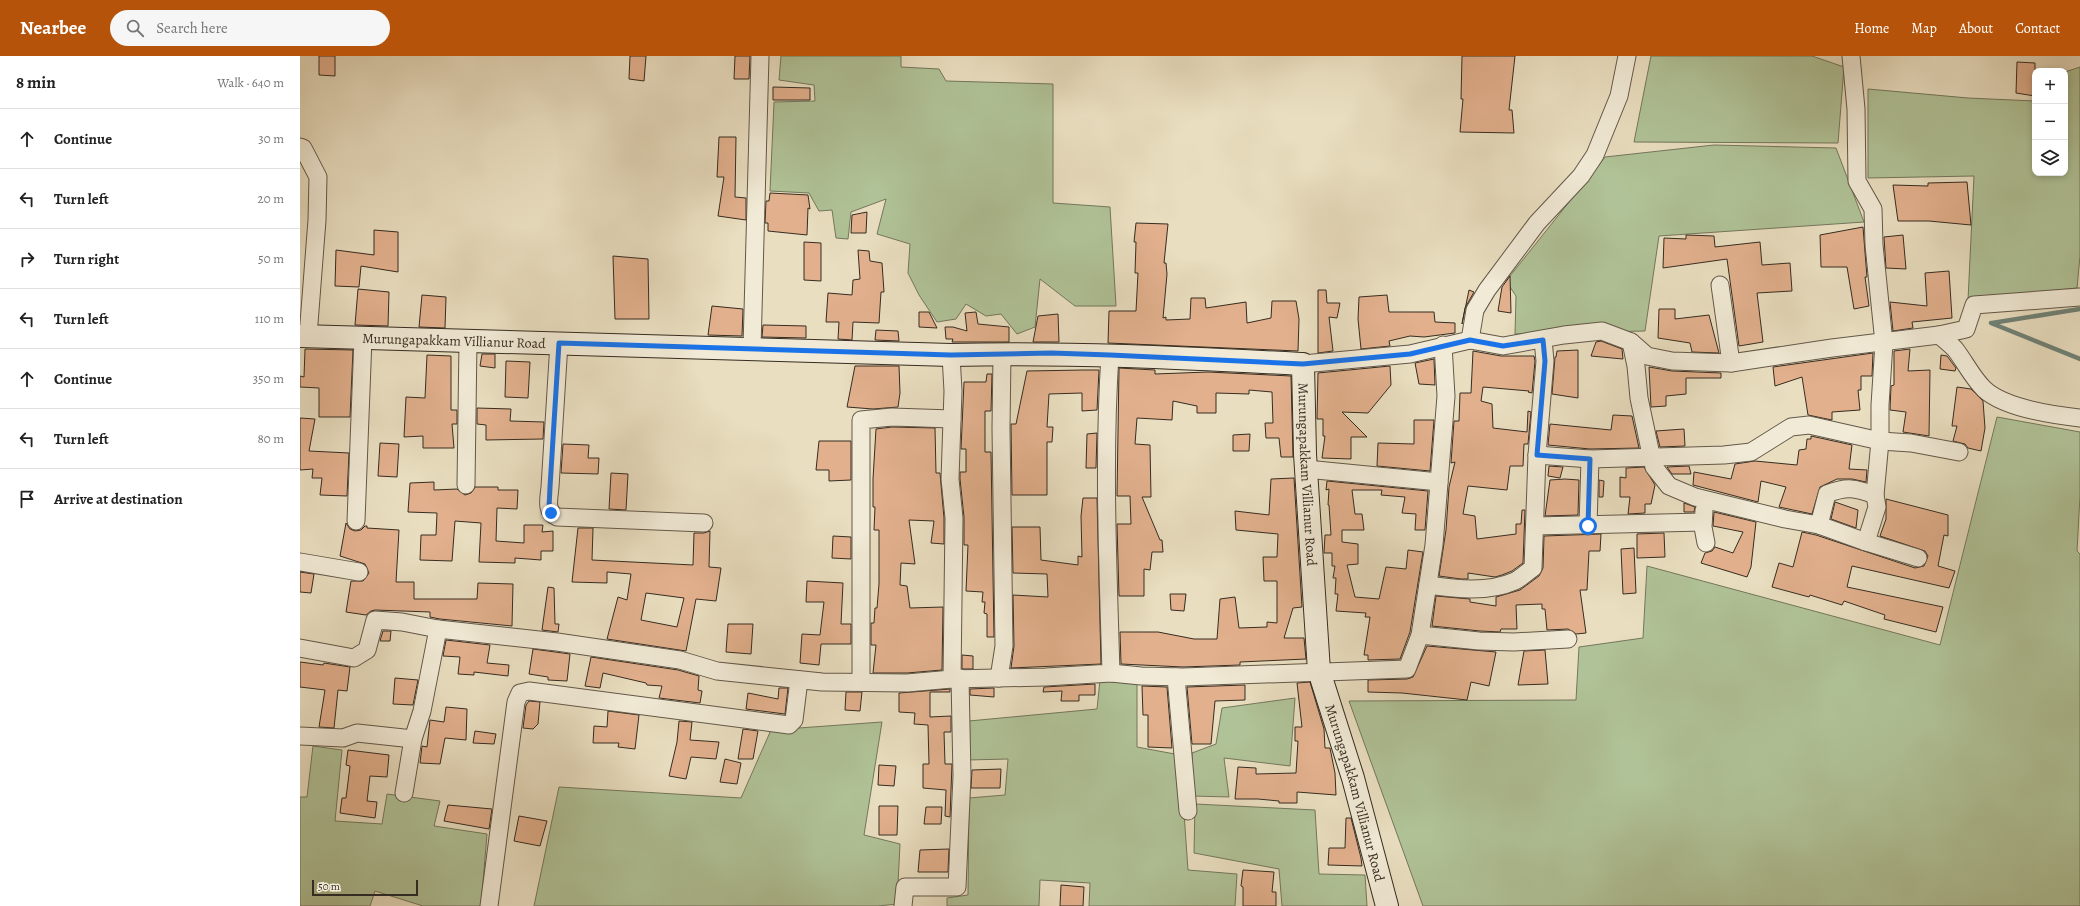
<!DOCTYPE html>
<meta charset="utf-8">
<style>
:root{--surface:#fff;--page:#f6f6f6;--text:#222;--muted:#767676;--line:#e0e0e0;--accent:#b45309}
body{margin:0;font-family:Alegreya,serif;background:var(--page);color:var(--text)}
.controls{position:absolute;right:12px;top:12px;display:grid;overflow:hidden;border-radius:8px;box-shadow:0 2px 6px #0003}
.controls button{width:36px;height:36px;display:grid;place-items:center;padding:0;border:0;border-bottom:1px solid var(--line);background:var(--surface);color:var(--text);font:20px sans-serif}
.scale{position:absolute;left:12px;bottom:10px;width:106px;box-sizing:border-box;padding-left:4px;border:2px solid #362c21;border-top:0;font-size:11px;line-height:14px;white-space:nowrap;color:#362c21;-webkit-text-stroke:3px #f1ead6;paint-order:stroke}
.stop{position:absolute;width:12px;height:12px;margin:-9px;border:3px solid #1a73e8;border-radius:50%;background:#fff}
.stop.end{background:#1a73e8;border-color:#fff;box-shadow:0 1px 4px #0008}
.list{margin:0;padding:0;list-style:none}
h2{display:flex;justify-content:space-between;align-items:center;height:52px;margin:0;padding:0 16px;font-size:17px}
h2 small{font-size:13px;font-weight:400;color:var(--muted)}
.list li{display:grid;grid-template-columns:26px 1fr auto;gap:12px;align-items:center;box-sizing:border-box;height:60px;padding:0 16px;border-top:1px solid var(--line)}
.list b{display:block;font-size:15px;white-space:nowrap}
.list em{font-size:13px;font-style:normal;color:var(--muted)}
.icon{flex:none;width:22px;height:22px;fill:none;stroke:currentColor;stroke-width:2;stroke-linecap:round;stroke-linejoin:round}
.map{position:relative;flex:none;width:1780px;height:850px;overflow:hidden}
header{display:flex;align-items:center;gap:24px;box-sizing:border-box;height:56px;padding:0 20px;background:var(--accent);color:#fff}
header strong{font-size:19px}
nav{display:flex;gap:22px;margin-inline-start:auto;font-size:14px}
.search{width:280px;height:36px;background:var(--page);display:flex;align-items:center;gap:10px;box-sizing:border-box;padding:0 14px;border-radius:22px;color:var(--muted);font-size:15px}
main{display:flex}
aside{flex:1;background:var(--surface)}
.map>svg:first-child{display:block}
</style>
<header>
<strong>Nearbee</strong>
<div class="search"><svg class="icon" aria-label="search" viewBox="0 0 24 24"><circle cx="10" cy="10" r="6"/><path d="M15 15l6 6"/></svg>Search here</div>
<nav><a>Home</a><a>Map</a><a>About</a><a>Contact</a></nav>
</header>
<main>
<aside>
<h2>8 min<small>Walk · 640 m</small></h2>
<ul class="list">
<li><svg class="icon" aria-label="ahead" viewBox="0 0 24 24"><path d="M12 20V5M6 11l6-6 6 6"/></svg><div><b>Continue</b></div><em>30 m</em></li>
<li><svg class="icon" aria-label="left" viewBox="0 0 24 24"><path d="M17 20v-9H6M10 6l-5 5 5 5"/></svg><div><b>Turn left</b></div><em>20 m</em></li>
<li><svg class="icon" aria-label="right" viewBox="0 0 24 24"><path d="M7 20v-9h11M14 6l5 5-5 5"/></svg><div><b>Turn right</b></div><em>50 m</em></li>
<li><svg class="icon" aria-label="left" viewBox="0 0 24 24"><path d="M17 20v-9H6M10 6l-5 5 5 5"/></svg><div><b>Turn left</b></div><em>110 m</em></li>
<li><svg class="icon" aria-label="ahead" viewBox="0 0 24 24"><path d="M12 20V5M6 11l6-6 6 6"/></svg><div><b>Continue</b></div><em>350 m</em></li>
<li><svg class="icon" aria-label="left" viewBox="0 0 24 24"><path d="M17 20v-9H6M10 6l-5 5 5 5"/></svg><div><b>Turn left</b></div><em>80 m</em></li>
<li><svg class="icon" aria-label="arrive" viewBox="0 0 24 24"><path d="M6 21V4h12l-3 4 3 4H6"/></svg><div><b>Arrive at destination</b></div></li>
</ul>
</aside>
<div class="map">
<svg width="1780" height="850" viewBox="0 0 1780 850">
<rect width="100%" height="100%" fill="#e9dec0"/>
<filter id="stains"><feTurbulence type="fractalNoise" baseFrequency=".005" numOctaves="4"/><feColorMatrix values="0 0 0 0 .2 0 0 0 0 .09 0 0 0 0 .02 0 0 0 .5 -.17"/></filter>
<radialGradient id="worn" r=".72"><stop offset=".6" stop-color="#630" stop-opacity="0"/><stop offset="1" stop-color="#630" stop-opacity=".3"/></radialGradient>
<g fill="#b0c297" stroke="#73775c">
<path d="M481,0H601V11L639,13L646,25L753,28V147L810,151L816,250H775L740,223L735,271L717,278L701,258L686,260L666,248L656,263L637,266L619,239L608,217L610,188L577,178L586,143L551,156L548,183L536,182L532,154L519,155L509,137L470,135L474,46L515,45L514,29L479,24Z"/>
<path d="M1351,0H1512L1544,11L1538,87L1334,86Z"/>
<path d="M1780,11V200L1777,232L1668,244L1674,120L1568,122V33L1668,42L1735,45V117H1765V16Z"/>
<path d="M1414,89L1536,92L1564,166L1359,180L1345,275L1215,278L1216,240L1206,225L1305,101Z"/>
<path d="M1697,361L1780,376V440L1777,495L1780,498V850H1123L1049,645L1276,644L1279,591L1343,582L1347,510L1640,589Z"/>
<path d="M800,624L837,628V691L880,699L888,814L937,818L935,850H789L790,827L740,824L739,850H647V842L668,839L669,742L705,739L708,703L668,704L669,665L797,653Z"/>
<path d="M995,642L990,710L924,702L929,741L893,740L892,697L916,688L922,652Z"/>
<path d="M582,666L564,779L600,788L597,848L578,850H234L259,731L441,742L471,674Z"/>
<path d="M13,690L42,694L35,765L82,768L87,738L140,745L134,770L187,778L181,850H123L75,835L70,850H0V741H7Z"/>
<path d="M895,748L1015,754L1019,818L1065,819L1067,850H982L979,813L894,797Z"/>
</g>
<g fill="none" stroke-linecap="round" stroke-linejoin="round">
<g stroke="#708277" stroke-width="4.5">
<path d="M1691,267L1780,303"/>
<path d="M1692,267L1780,253"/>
</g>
</g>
<g fill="#e2b08d" stroke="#362c21" fill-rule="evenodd">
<path d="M19,0H35V20L19,19Z"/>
<path d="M330,0H346L344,25L329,23Z"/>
<path d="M435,0H450L449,23H434Z"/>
<path d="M1162,0H1215L1209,54H1212L1214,77L1160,76L1163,43H1161Z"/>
<path d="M1717,6L1735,7V40L1716,37Z"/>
<path d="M473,31L510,32V44H473Z"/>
<path d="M419,81H436L435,141L446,142V164L418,160L424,121H417Z"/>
<path d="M1667,126L1671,169L1629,165H1598L1593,129L1628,130V127Z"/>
<path d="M470,137L508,139L510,153L508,152L507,179L468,175V167H465L466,145H469Z"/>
<path d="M567,156L566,177H551L552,159Z"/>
<path d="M836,167L868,168L864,207H866L867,218L863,262L866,261V264L890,263L891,242H905L906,252L946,246L947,267L971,262L972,245H996L999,263L998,295L808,287L809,255H836L838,217H835L836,186H834Z"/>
<path d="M1563,171L1567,221H1565L1569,250L1554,253L1547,211H1521L1520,179Z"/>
<path d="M74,174L98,176V216L61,210L59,231L35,230L36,194L74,199Z"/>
<path d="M1386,179L1414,180L1415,191L1460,186L1462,209L1490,207L1492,235L1457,237L1463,286L1439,290L1427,203L1363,212L1364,182L1386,183Z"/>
<path d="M1603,179L1606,213L1586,212L1584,181Z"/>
<path d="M504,186L521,187V225L504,224Z"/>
<path d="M558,194L569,195L570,205L582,207L584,236H581L579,267L553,266L552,284L538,283L539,266H526L528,237L552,239L553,224L560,223Z"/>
<path d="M313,200L348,203L349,263H315Z"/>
<path d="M1649,215L1652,262L1612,266L1613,272L1593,275L1590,246L1627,250L1625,217Z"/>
<path d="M1210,220L1211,257L1198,255L1202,231Z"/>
<path d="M58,233L89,236L88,270L55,269Z"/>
<path d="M1018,234H1026L1027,247H1040L1037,262L1029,261L1033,295L1018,297Z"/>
<path d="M1169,234L1174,236L1165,252L1162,268Z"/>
<path d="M122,239L146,241L145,272L119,271Z"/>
<path d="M1087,239L1089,256H1134L1135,266L1155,267V277L1124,281L1110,280L1089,285L1090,290L1061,293L1058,263L1059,241Z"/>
<path d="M412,250L443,253L442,280L408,279Z"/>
<path d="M1359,253H1375V263L1409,259L1419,297L1392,296L1390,287L1358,282Z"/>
<path d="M619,256H629L637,272L619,271Z"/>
<path d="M676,256L678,268L709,271V286H652L653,283H646L645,271H653L667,275L665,257Z"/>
<path d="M758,258L759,286H733L738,260Z"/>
<path d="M463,269L506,270V282L462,281Z"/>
<path d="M576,274L598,275L599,285L575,284Z"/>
<path d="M1301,285L1322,293L1323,303L1291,300L1296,286Z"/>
<path d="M5,293L53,294L50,361H19V332L0,331V320L4,321Z"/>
<path d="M1610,293L1608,315L1630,314L1629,380L1603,376L1606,356L1590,354L1591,330L1594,329V295Z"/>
<path d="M1278,294V342L1252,338L1255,301H1256L1257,295Z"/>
<path d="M1173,295L1201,300H1234L1235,305L1232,337L1228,336L1229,335L1183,331L1181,345L1192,348L1193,372L1227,376L1228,355L1231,356L1228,388H1224L1223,410H1210L1207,434L1168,430L1163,458L1175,460L1177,483L1216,478V468H1221L1222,454H1225L1223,507L1212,515L1202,519L1195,521L1168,517V523H1161L1139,520L1146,474L1149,431L1155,406L1151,407L1154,365H1159L1160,337H1171Z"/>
<path d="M1573,297L1572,320H1561V334H1558L1560,354L1532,356V364L1508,359L1502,321L1475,330L1473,311Z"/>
<path d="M182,298H195V312L180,310Z"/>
<path d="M127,299L151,300V354H157V368H152L154,392H123V380L104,381L106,341L125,342Z"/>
<path d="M1641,299L1647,300L1656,312L1655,315L1640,313Z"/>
<path d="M1134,303L1135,329L1119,328L1115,307Z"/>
<path d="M206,305L230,306L228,342L205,341Z"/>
<path d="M555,310H599L600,337L598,351L573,353L547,351Z"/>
<path d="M1090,310L1091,329L1068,357L1042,356L1067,381H1051V403L1022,402L1025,380H1023V363H1017L1018,317Z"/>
<path d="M1349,311L1372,315L1421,317V322H1386V338L1366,340V350L1351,351Z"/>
<path d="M819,312L855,314V318L908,316L991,320L993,401H981L979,382H966L965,367H973L972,336L949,334V338L916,337V357H897V350L873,345L872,364L837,362L835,388L850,389L851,441H842L860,484H862L863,496H852L850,514L844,513V540H819L817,468H831L830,440H817Z"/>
<path d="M783,314H799L797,354L782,355V337L749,338L747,371H753L752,386H747V439H712L711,368H716L727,315Z"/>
<path d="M687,318H692L691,355H685V396H691L694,581H687V558L684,557L685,546H682L683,536L666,535L668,489H664V461L660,423V416H666V393H661L664,326H686Z"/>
<path d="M1657,331L1671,333L1683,345L1685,372L1681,395L1668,392L1665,388L1653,385L1657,370H1652Z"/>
<path d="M177,352L211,353L210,365L244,366L243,383L186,384V369L177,368Z"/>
<path d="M1313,359L1332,360L1339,392L1290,393L1248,389L1250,368L1311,374Z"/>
<path d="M0,362L15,363L9,395L49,397L47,440L20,439L22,422H12L13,413L0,414Z"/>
<path d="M1114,364H1134L1130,415L1077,410L1078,387L1114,388Z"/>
<path d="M592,371L635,372L636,417H640L644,462V488L631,487L634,465L609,464L615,508L601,507L600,529L607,530L610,552L643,551L642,614L607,617H573L576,589H571V567H574L575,552H577L579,528V474H574L575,451H573V423L576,373Z"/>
<path d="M1384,373L1385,390L1360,391L1356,375Z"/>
<path d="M797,377L796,412H786L787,378Z"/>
<path d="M950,378L949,395H933V379Z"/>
<path d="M1511,380L1552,389L1549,413L1567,414L1566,426L1552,423H1537L1520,431L1512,458L1479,451L1486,431L1461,425L1458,446L1393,429L1394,416L1431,423L1435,408L1455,405L1497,409L1499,394L1506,393L1507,383H1511Z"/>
<path d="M519,385H551V424L529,425V414H516Z"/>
<path d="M80,387L99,388L97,421L78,420Z"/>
<path d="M263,388L289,389L288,402H299L298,418L261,417Z"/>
<path d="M1249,410L1263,411L1260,422L1248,420Z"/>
<path d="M1389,410L1391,418H1372L1367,411Z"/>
<path d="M1344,411L1355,429L1351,448H1345V457L1328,458L1330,441H1320V421L1326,422V412Z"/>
<path d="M311,417L328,418L326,454L309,453Z"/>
<path d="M994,422L1002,551L993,552L984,582H1004L1006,603L940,606V609L883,611L821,608L820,576H858L894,583H917L920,543L935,541L939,572L967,571V566L977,567V525H964L963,501H977L978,478L936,474L935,455L969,459L971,423Z"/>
<path d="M1265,423L1279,424L1278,459L1245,460L1250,424Z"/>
<path d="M1299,424L1304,425L1303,441H1299Z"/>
<path d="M1027,425L1128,435L1125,474H1115L1116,458L1102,457L1105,441L1081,439L1082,434H1052L1055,458H1062L1064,474H1042V486L1058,488V508L1047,509L1055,541L1079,543L1086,511L1106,513L1108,494L1123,496L1110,576L1100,603L1068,604V599H1064L1070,561H1065L1066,557L1036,555L1038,538H1035L1036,522H1033L1035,510H1032V497H1024L1025,479H1031L1029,449H1028L1029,433L1026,434Z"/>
<path d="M134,426V434L157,433L165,439L171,437L175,431H198V434H218L217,453L197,452L196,485L224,487V469H243L242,476L253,475V495H241V504L215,502V507L179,506L181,467L155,465L152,505L120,504L121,479H136L137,457L108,456L110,427Z"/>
<path d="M783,442H797L801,608L711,612L714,590L713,539L748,541L747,518L713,517L712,471H740L741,504L778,509V500L782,501L781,460Z"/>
<path d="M1586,443L1648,459V480L1644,479L1638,510L1655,515L1649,532L1552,510L1547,531L1643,551L1636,576L1584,563L1585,559L1544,545L1542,549L1510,539L1509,541L1472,531L1479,507L1493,511L1502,476L1516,479L1615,512L1624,510L1628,500L1625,495L1580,480L1586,463Z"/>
<path d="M1535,446L1558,454L1556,472L1531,463Z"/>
<path d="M1384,447L1395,451L1394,456H1384Z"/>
<path d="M1414,456L1456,466L1451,511L1447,521L1401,507L1405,497L1412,495L1415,491L1433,497L1443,476L1413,470Z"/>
<path d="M46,467L50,473L55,475L61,474L65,470H67V472L99,474L96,526H114V543H177L178,527L213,528L212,570L140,563L130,561V556L75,554L71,555L66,559L46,556L51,525H63L69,517L65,508L40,500Z"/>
<path d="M278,472H293L292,504L393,509L394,477H404L410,475L409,511L421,512L416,545L396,543L386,595L307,583L318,541L327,544L331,518L307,516V527L272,526ZM346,537L384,542L377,571L341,564Z"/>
<path d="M1364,477L1365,501L1337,502V478Z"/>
<path d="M1301,478L1300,495H1289L1287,534H1280L1286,577L1276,578L1268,573L1247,574L1245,553H1242V548L1216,549L1217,573H1201L1200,576L1180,575L1132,570L1136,540L1170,543V546L1196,550V541L1220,534L1239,520L1243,512L1244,480Z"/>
<path d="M533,480L551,481V503L532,502Z"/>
<path d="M1334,492L1336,537L1323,538L1321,493Z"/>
<path d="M0,516L14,518L11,537L0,536Z"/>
<path d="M507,525L543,527L541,568H551V588H521L519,609L500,607L502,578L520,579L524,546H506Z"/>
<path d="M248,531L254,532L255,568H259L258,576L242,574Z"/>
<path d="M870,538H886L884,555L871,554Z"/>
<path d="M428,568H453L451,598L426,596Z"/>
<path d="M83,575H91L90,585H80Z"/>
<path d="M146,584L190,589L187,607L209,609L208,620L174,616V619L158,618L160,601L143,600Z"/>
<path d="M1127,590L1196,596L1189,630L1171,626L1167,644L1102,637L1068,636V624L1107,623L1113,621Z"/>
<path d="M233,593L270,598L267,625L248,624V621L229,618Z"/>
<path d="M1245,594L1248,628L1218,629L1224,595Z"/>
<path d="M662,599L673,600V613H662Z"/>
<path d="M291,601L378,614L399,620L398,634L402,635L400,647L359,642L362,630L347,629L346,627L303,617L300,632L285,630Z"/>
<path d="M0,606L23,609L24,607L50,611L47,635L38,634L34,672L19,671L25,634L0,631Z"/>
<path d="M95,622L118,624L113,649L93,648Z"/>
<path d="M1010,626L1024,673L1025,692H1030L1035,717L1036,739L997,736V747H979V745L958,743H935L938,711L956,712V718L996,717L998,685H995V671H1002L997,627Z"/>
<path d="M795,628V639H779V645H761L762,635L743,636L744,631Z"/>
<path d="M945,629V644L915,645L911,688H892L887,631Z"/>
<path d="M842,630L867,631L872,692L848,691V659H843Z"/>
<path d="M479,632H488L485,658L446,653L448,637L478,643Z"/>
<path d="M694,632V641L670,639V633Z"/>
<path d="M650,633V636H630V661L651,660V676H644L645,708H652L650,761L645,760L646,734L623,732V708H629L628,669L614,668L615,657L599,656V637Z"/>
<path d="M546,636H562L560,655L545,654Z"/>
<path d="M229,645L240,646L238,668L233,673L223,672L226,649Z"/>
<path d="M146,651L167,653L166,684L145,682L140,708L120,707L122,690L127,691L130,664L144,666Z"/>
<path d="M308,655L339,659L335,693L318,691L319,687H293L294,670L307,671Z"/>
<path d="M379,665L392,666L390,684L419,686L416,703L391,701L386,723L369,720L377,686Z"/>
<path d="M443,673L458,675L453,703H438Z"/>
<path d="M175,675L196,678L194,688L173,687Z"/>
<path d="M48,694L89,699L87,721L70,720L67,745L77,746L75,762L40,757L42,742H46L50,710L46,709Z"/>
<path d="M425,703L441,707L437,728L420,726Z"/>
<path d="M579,709L596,710L594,730L578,729Z"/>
<path d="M701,713L700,732H671L672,714Z"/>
<path d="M148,749L192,753L189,773L144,765Z"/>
<path d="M579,750H598L597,779H579Z"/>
<path d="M626,751H642L641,768H624Z"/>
<path d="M219,760L247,765L240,790L214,785Z"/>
<path d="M1046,762H1051L1061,802L1062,810L1028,809L1029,792H1045Z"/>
<path d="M649,793L648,816H618L620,794Z"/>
<path d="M943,814L974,816L972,836H976V850H943V831L941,830Z"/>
<path d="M761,829L784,831L783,850H760Z"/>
</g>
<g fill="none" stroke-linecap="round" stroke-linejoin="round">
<defs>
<g id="minor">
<path d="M1551,0L1556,53L1557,125L1573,153L1574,189L1584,287L1580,349V385L1575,439L1577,451L1566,486"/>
<path d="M0,91L3,92L18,121L17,164L8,280"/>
<path d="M1420,229L1431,307"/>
<path d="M1639,279L1666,273L1674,249L1780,241"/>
<path d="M1170,284L1175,254L1187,234L1237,167L1281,120L1295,99L1319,40L1327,0"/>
<path d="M1331,286L1336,310L1339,342L1350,394L1354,411L1369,430L1395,441L1485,463L1519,469L1566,486L1618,502"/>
<path d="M259,287L250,431C249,442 245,456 257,461L404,467"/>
<path d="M452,292L460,0"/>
<path d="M651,299L653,335L650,423L654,462L652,623"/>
<path d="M1003,308L1110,298L1170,284L1203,290L1264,279L1302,275L1331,286L1347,300L1372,305L1431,307L1532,292L1639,279C1644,283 1650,288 1655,293C1665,306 1672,321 1684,333C1704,352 1753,359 1780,362"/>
<path d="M1237,399L1290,403L1424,399L1451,396L1491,371L1509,369L1580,385L1611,387L1659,396"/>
<path d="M1006,413L1139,426"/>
<path d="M166,429L168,285"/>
<path d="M1404,454L1403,471L1406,487"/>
<path d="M56,465L63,282"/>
<path d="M1519,469L1527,438C1547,430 1555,432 1575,439"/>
<path d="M1235,470L1403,466"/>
<path d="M1288,470L1290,403"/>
<path d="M0,506L59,516"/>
<path d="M1128,529C1156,533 1188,537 1215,525C1221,522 1227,516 1233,512L1237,399L1245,305L1243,284"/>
<path d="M1120,579L1179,585L1214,586L1268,583"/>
<path d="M0,592L54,602L67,594L75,564L102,566L138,573L257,586L380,604L417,615L522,626L607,627L652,623L746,621L811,617C808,510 803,405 810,299"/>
<path d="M811,617L841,620L883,621L1107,613L1120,579L1134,489L1146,340L1143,289"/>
<path d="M876,621L888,755"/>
<path d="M699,622L704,590L701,372L702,298"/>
<path d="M561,625V364L592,361L652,363"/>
<path d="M0,680L43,682L57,677L113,683"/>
<path d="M104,737L113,683L122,655L138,573"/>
<path d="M189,850L216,646L220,637L229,635L489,669L494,664L499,624"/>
<path d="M603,850L605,831H657L662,720L660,622"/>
</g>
<g id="secondary">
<path id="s1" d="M0,280L651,299C768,296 885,302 1003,308L1005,398L1019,615L1053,722L1087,850"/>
</g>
</defs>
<use href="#minor" stroke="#635849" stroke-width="19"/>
<use href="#secondary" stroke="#362c21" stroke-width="24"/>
<use href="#minor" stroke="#f1ead6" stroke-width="17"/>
<use href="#secondary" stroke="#f1ead6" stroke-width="22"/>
</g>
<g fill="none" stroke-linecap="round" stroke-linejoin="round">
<path stroke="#1a73e8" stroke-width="5" d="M251,457L249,451L250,431L259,287L651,299L751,297L810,299L1003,308L1110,298L1170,284L1203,290L1243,284L1245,305L1237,399L1290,403L1288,470"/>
</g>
<g text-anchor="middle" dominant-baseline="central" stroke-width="3" stroke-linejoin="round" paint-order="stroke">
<g font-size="14" fill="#362c21" stroke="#f1ead6">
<text stroke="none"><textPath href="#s1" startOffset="154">Murungapakkam Villianur Road</textPath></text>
<text stroke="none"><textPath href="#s1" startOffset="1114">Murungapakkam Villianur Road</textPath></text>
<text stroke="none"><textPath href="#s1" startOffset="1438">Murungapakkam Villianur Road</textPath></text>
</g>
</g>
<rect width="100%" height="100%" filter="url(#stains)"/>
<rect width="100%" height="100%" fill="url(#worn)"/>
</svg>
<div class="controls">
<button>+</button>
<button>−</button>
<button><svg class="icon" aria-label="layers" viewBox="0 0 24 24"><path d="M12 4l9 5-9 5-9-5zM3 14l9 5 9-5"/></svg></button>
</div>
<div class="scale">50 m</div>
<div class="stop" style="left:1288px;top:470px"></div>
<div class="stop end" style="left:251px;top:457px"></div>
</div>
</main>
